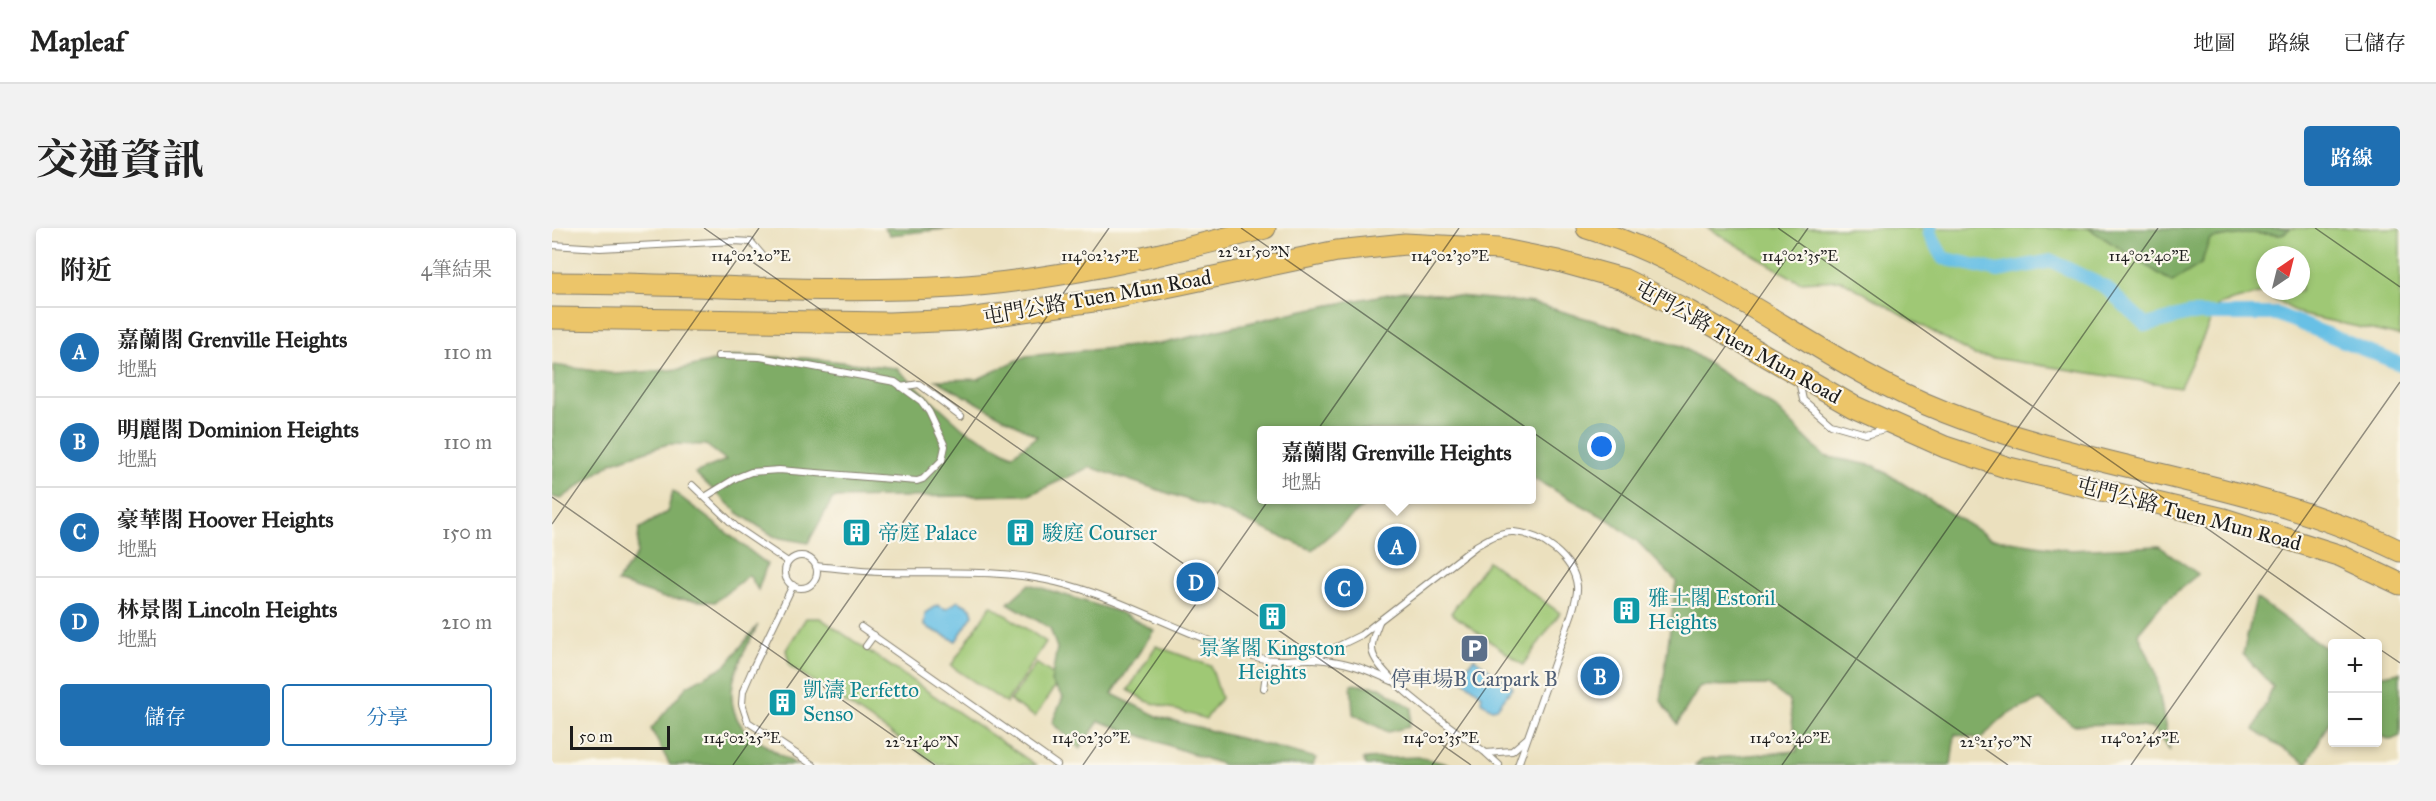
<!DOCTYPE html>
<html lang="zh-TW">
<meta charset="utf-8">
<style>
:root{--surface:#fff;--page:#f2f2f2;--text:#222;--muted:#767676;--line:#e0e0e0;--accent:#1f6fb2}
body{margin:0;font-family:"IM FELL Great Primer","Noto Serif TC",serif;background:var(--page);color:var(--text)}
.controls{position:absolute;right:18px;bottom:18px;display:grid;overflow:hidden;border-radius:6px;box-shadow:0 3px 9px #0003}
.controls button{width:54px;height:54px;display:grid;place-items:center;padding:0;border:0;border-bottom:2px solid var(--line);background:var(--surface);color:var(--text);font:30px sans-serif}
.compass{position:absolute;left:1704px;top:18px;width:54px;height:54px;border-radius:50%;background:var(--surface);box-shadow:0 3px 9px #0003;rotate:35deg}
.scale{position:absolute;left:18px;bottom:15px;width:100px;box-sizing:border-box;padding-left:6px;border:3px solid #1c1c1c;border-top:0;font-size:16px;line-height:21px;white-space:nowrap;color:#1c1c1c;-webkit-text-stroke:4px #fbf7ec;paint-order:stroke}
.you{position:absolute;left:1050px;top:219px;width:21px;height:21px;margin:-15px;border:4px solid #fff;border-radius:50%;background:#1a73e8;box-shadow:0 0 0 9px #1a73e833}
.badge{display:grid;place-items:center;width:39px;height:39px;border-radius:50%;background:var(--accent);color:#fff;font-size:20px;font-weight:700}
.pin{position:absolute;translate:-50% -50%;border:3px solid #fff;box-shadow:0 2px 6px #0006}
.popup{position:absolute;left:705px;top:198px;width:279px;height:78px;box-sizing:border-box;display:grid;place-content:center;border-radius:6px;background:var(--surface);filter:drop-shadow(0 2px 4px #0005);font-size:20px;white-space:nowrap;color:var(--muted)}
.popup b{font-size:22px;color:var(--text)}
.popup::after{content:'';position:absolute;left:50%;top:100%;margin-left:-12px;border:12px solid transparent;border-top-color:var(--surface)}
.list{margin:0;padding:0;list-style:none}
h2{display:flex;justify-content:space-between;align-items:center;height:78px;margin:0;padding:0 24px;font-size:26px}
h2 small{font-size:20px;font-weight:400;color:var(--muted)}
.list li{display:grid;grid-template-columns:39px 1fr auto;gap:18px;align-items:center;box-sizing:border-box;height:90px;padding:0 24px;border-top:2px solid var(--line)}
.list b{display:block;font-size:22px;white-space:nowrap}
.list p{margin:0;font-size:20px;white-space:nowrap;color:var(--muted)}
.list em{font-size:20px;font-style:normal;color:var(--muted)}
.actions{display:flex;gap:12px;padding:18px 24px}
.actions a{flex:1;padding:14px 0;border:2px solid var(--accent);border-radius:6px;text-align:center;font-size:21px;color:var(--accent)}
.actions .main{background:var(--accent);color:#fff}
.map{position:relative;flex:none;width:1848px;height:537px;overflow:hidden;border-radius:6px}
header{display:flex;align-items:center;gap:36px;box-sizing:border-box;height:84px;padding:0 30px;background:var(--surface);border-bottom:2px solid var(--line)}
header strong{font-size:28px}
nav{display:flex;gap:33px;margin-inline-start:auto;font-size:21px}
.intro{display:flex;align-items:center;justify-content:space-between;box-sizing:border-box;height:144px;padding:0 36px}
h1{margin:0;font-size:42px}
.button{padding:15px 27px;border-radius:6px;background:var(--accent);color:#fff;font-size:21px;font-weight:700}
main{display:flex;gap:36px;padding:0 36px}
aside{flex:1;background:var(--surface);border-radius:6px;box-shadow:0 3px 9px #0003}
.map>svg:first-child{display:block}
</style>
<header>
<strong>Mapleaf</strong>
<nav><a>地圖</a><a>路線</a><a>已儲存</a></nav>
</header>
<div class="intro"><h1>交通資訊</h1><a class="button">路線</a></div>
<main>
<aside>
<h2>附近<small>4筆結果</small></h2>
<ul class="list">
<li><span class="badge">A</span><div><b>嘉蘭閣 Grenville Heights</b><p>地點</p></div><em>110 m</em></li>
<li><span class="badge">B</span><div><b>明麗閣 Dominion Heights</b><p>地點</p></div><em>110 m</em></li>
<li><span class="badge">C</span><div><b>豪華閣 Hoover Heights</b><p>地點</p></div><em>150 m</em></li>
<li><span class="badge">D</span><div><b>林景閣 Lincoln Heights</b><p>地點</p></div><em>210 m</em></li>
</ul>
<div class="actions"><a class="main">儲存</a><a>分享</a></div>
</aside>
<div class="map">
<svg width="1848" height="537" viewBox="0 0 1848 537">
<rect width="100%" height="100%" fill="#fbf7ec"/>
<filter id="ink" filterUnits="userSpaceOnUse"><feTurbulence type="fractalNoise" baseFrequency=".0167" numOctaves="2"/><feDisplacementMap in="SourceGraphic" scale="12" xChannelSelector="R" yChannelSelector="G"/><feConvolveMatrix kernelMatrix="1 2 1 2 8 2 1 2 1" color-interpolation-filters="sRGB"/></filter>
<filter id="wash" filterUnits="userSpaceOnUse"><feTurbulence type="fractalNoise" baseFrequency=".008" numOctaves="4" result="noise"/><feDisplacementMap in="SourceGraphic" scale="24" xChannelSelector="R" yChannelSelector="G"/><feGaussianBlur stdDeviation="1.35" result="paint"/><feColorMatrix in="noise" values="0 0 0 0 0 0 0 0 0 0 0 0 0 0 0 0 0 1.4 0 .05"/><feComposite in="paint" operator="in"/></filter>
<g filter="url(#wash)">
<rect width="100%" height="100%" fill="#ebe0be"/>
<g fill="#9fc874" stroke="#5e7248" stroke-width="1.5" fill-rule="evenodd">
<path d="M1156,0H1536L1557,12L1649,36L1657,11L1697,5L1729,7L1739,0H1848V108L1751,87L1710,65L1666,77L1628,159L1422,127L1289,52L1247,54ZM1713,27H1749V63H1713Z"/>
<path d="M936,333L1008,385L971,437L899,385Z"/>
<path d="M439,377L494,414L454,475L399,438Z"/>
<path d="M254,390H268L484,537H387L238,438L234,422Z"/>
<path d="M604,418L659,438L669,470L654,491L594,473L576,462Z"/>
<path d="M484,435L508,451L483,489L458,473Z"/>
</g>
<g fill="#7fac66" stroke="#4e6441" stroke-width="1.5">
<path d="M332,0H402L338,7Z"/>
<path d="M1536,0H1739L1729,7L1697,5L1658,11L1649,36L1620,54Z"/>
<path d="M852,63L981,75L1130,118L1224,180L1272,228L1323,238L1438,310L1517,322L1607,318L1646,346L1610,376L1586,405L1603,442L1618,524L1602,501L1570,496L1521,497L1488,472L1456,486L1428,511L1403,506L1399,537H1143L1150,531L1245,523L1237,473L1216,457L1148,458L1125,496L1109,473L1124,353L1086,314L1057,292L980,250V202H710V272H819L760,322L675,285L538,239L477,267L281,270L256,315L223,309L186,285L143,245L174,232L154,217L116,216L61,234L9,271L0,269L2,137L65,146L128,141L183,128L254,130L344,140L412,201L460,227L485,208L384,152L426,151L474,128L613,115L747,83Z"/>
<path d="M121,263L215,336L206,362L197,347L163,374L112,370L65,354L85,326L87,301L115,284Z"/>
<path d="M477,356L567,384L602,402L560,466L607,489L764,530L761,537H672L547,493L528,521L500,495L511,469L499,454L505,420L498,400L456,375Z"/>
<path d="M1704,370L1780,425V492H1778L1755,536L1702,502L1721,459L1691,426Z"/>
<path d="M206,397C190,429 165,466 191,500C199,510 232,529 245,537H118L99,501L135,458L174,437Z"/>
<path d="M1848,444V508L1839,512L1826,507V448Z"/>
<path d="M799,456L828,459L860,480L857,499L836,504L801,486Z"/>
<path d="M867,529L899,537H814L811,531Z"/>
</g>
<g fill="#68c0e5" stroke="#426e80" stroke-width="1.5">
<path d="M406,373L419,380L421,387L404,413L372,398L373,385L385,377L394,381Z"/>
<path d="M922,430L961,459L945,480L940,481L929,473L930,467L907,449Z"/>
</g>
<g fill="none" stroke-linecap="round" stroke-linejoin="round">
<path stroke="#68c0e5" stroke-width="14" d="M1378,0L1377,5L1391,30L1446,43L1500,33L1553,59L1594,97L1637,86H1725L1848,136"/>
</g>
</g>
<g filter="url(#ink)">
<g fill="none" stroke-linecap="round" stroke-linejoin="round">
<defs>
<g id="lane">
<path d="M0,17L48,20L182,13L199,14L210,27"/>
<path d="M1247,153L1251,172L1279,196L1314,206L1336,200"/>
<path d="M349,159L367,156L409,188"/>
<path d="M140,257L184,299L236,334"/>
<path d="M153,269L184,250L199,244L227,242L365,253L371,251L390,232L393,218L377,184L369,173L343,154L208,129L166,128"/>
<circle cx="249" cy="344" r="16"/>
<path d="M264,338C286,340 309,344 331,344C388,345 449,341 504,354C575,371 638,411 708,430C727,435 744,430 762,431C795,433 811,440 840,453"/>
<path d="M241,357L201,440L191,463L190,476L196,494L261,537"/>
<path d="M827,394C824,402 819,412 820,421C821,448 911,507 934,525L960,523L974,511"/>
<path d="M309,399L505,537"/>
<path d="M314,418L322,407"/>
<path d="M760,431L809,407L924,318C936,311 948,303 962,304C989,306 1022,330 1025,358C1026,366 1022,377 1020,385L966,537"/>
<path d="M712,460L716,432"/>
<path d="M935,526L947,537"/>
</g>
<g id="highway">
<path d="M1035,0C1166,40 1268,135 1393,184C1541,243 1704,253 1848,323"/>
<path d="M0,55C133,55 267,67 400,59C503,53 614,26 713,0"/>
<path d="M0,90L337,95L410,92L562,70L785,23L853,16L947,21L1006,33L1071,51L1136,83L1301,178L1393,219L1457,240L1672,291L1789,328L1848,356"/>
</g>
</defs>
<use href="#lane" stroke="#847e6d" stroke-width="8"/>
<use href="#highway" stroke="#847e6d" stroke-width="23"/>
<use href="#lane" stroke="#fff" stroke-width="6"/>
<use href="#highway" stroke="#ecc569" stroke-width="21"/>
</g>
</g>
<path fill="none" stroke="#1c1c1c" stroke-width="1.5" stroke-opacity="0.45" d="M152,0L919,537M689,0L1456,537M1226,0L1820,416M1763,0L1848,59M0,269L383,537M0,296L207,0M1826,420L1848,435M181,537L557,0M531,537L907,0M880,537L1256,0M1230,537L1606,0M1579,537L1848,154"/>
<defs>
<symbol id="building-square" viewBox="-11 -11 22 22"><rect x="-9" y="-9" width="18" height="18" rx="4" fill="#0f9aa8" stroke="#fbf7ec"/><path d="M-4-6H4V6H1V3H-1V6H-4ZM-2.5-4.3h1.7v1.8h-1.7ZM.8-4.3h1.7v1.8H.8ZM-2.5-1h1.7V.8h-1.7ZM.8-1h1.7V.8H.8Z" fill="#fff"/></symbol>
<symbol id="parking-square" viewBox="-11 -11 22 22"><rect x="-9" y="-9" width="18" height="18" rx="4" fill="#5c6f8a" stroke="#fbf7ec"/><path d="M-3.5-5.5H1a3.5 3.5 0 0 1 0 7H-1V5.5H-3.5ZM-1-3.4V-.6H.8a1.4 1.4 0 0 0 0-2.8Z" fill="#fff"/></symbol>
</defs>
<g fill-rule="evenodd">
<use href="#building-square" x="288" y="288" width="33" height="33"/>
<use href="#building-square" x="452" y="288" width="33" height="33"/>
<use href="#building-square" x="1058" y="366" width="33" height="33"/>
<use href="#building-square" x="704" y="372" width="33" height="33"/>
<use href="#parking-square" x="906" y="404" width="33" height="33"/>
<use href="#building-square" x="214" y="458" width="33" height="33"/>
</g>
<g text-anchor="middle" dominant-baseline="central" stroke-width="4.5" stroke-linejoin="round" paint-order="stroke">
<g font-size="21" fill="#1c1c1c" stroke="#fbf7ec">
<text transform="translate(545 69) rotate(-10)">屯門公路 Tuen Mun Road</text>
<text transform="translate(1186 114) rotate(29)">屯門公路 Tuen Mun Road</text>
<text transform="translate(1637 286) rotate(15)">屯門公路 Tuen Mun Road</text>
</g>
<g font-size="21" fill="#0d838f" stroke="#fbf7ec" text-anchor="start">
<text x="326" y="305">帝庭 Palace</text>
<text x="490" y="305">駿庭 Courser</text>
<text x="1096" y="370">雅士閣 Estoril<tspan x="1096" dy="24">Heights</tspan></text>
<text x="720" y="420" text-anchor="middle">景峯閣 Kingston<tspan x="720" dy="24">Heights</tspan></text>
<text x="251" y="462">凱濤 Perfetto<tspan x="251" dy="24">Senso</tspan></text>
</g>
<g font-size="21" fill="#4e5e75" stroke="#fbf7ec">
<text x="922" y="451">停車場B Carpark B</text>
</g>
</g>
<g font-size="15" text-anchor="middle" fill="#1c1c1c" stroke="#fbf7ec" stroke-width="4.5" stroke-linejoin="round" paint-order="stroke">
<text x="702" y="29">22°21'50"N</text>
<text x="199" y="33">114°02'20"E</text>
<text x="548" y="33">114°02'25"E</text>
<text x="898" y="33">114°02'30"E</text>
<text x="1248" y="33">114°02'35"E</text>
<text x="1597" y="33">114°02'40"E</text>
<text x="190" y="515">114°02'25"E</text>
<text x="539" y="515">114°02'30"E</text>
<text x="889" y="515">114°02'35"E</text>
<text x="1238" y="515">114°02'40"E</text>
<text x="1588" y="515">114°02'45"E</text>
<text x="370" y="519">22°21'40"N</text>
<text x="1444" y="519">22°21'50"N</text>
</g>
</svg>
<div class="controls">
<button>+</button>
<button>−</button>
</div>
<svg class="compass" viewBox="-18 -18 36 36"><path d="M0-13l5 13h-10z" fill="#e53935"/><path d="M0 13l5-13h-10z" fill="#767676"/></svg>
<div class="scale">50 m</div>
<div class="you"></div>
<div class="pin badge" style="left:845px;top:318px">A</div>
<div class="popup"><b>嘉蘭閣 Grenville Heights</b>地點</div>
<div class="pin badge" style="left:1048px;top:448px">B</div>
<div class="pin badge" style="left:792px;top:360px">C</div>
<div class="pin badge" style="left:644px;top:354px">D</div>
</div>
</main>
